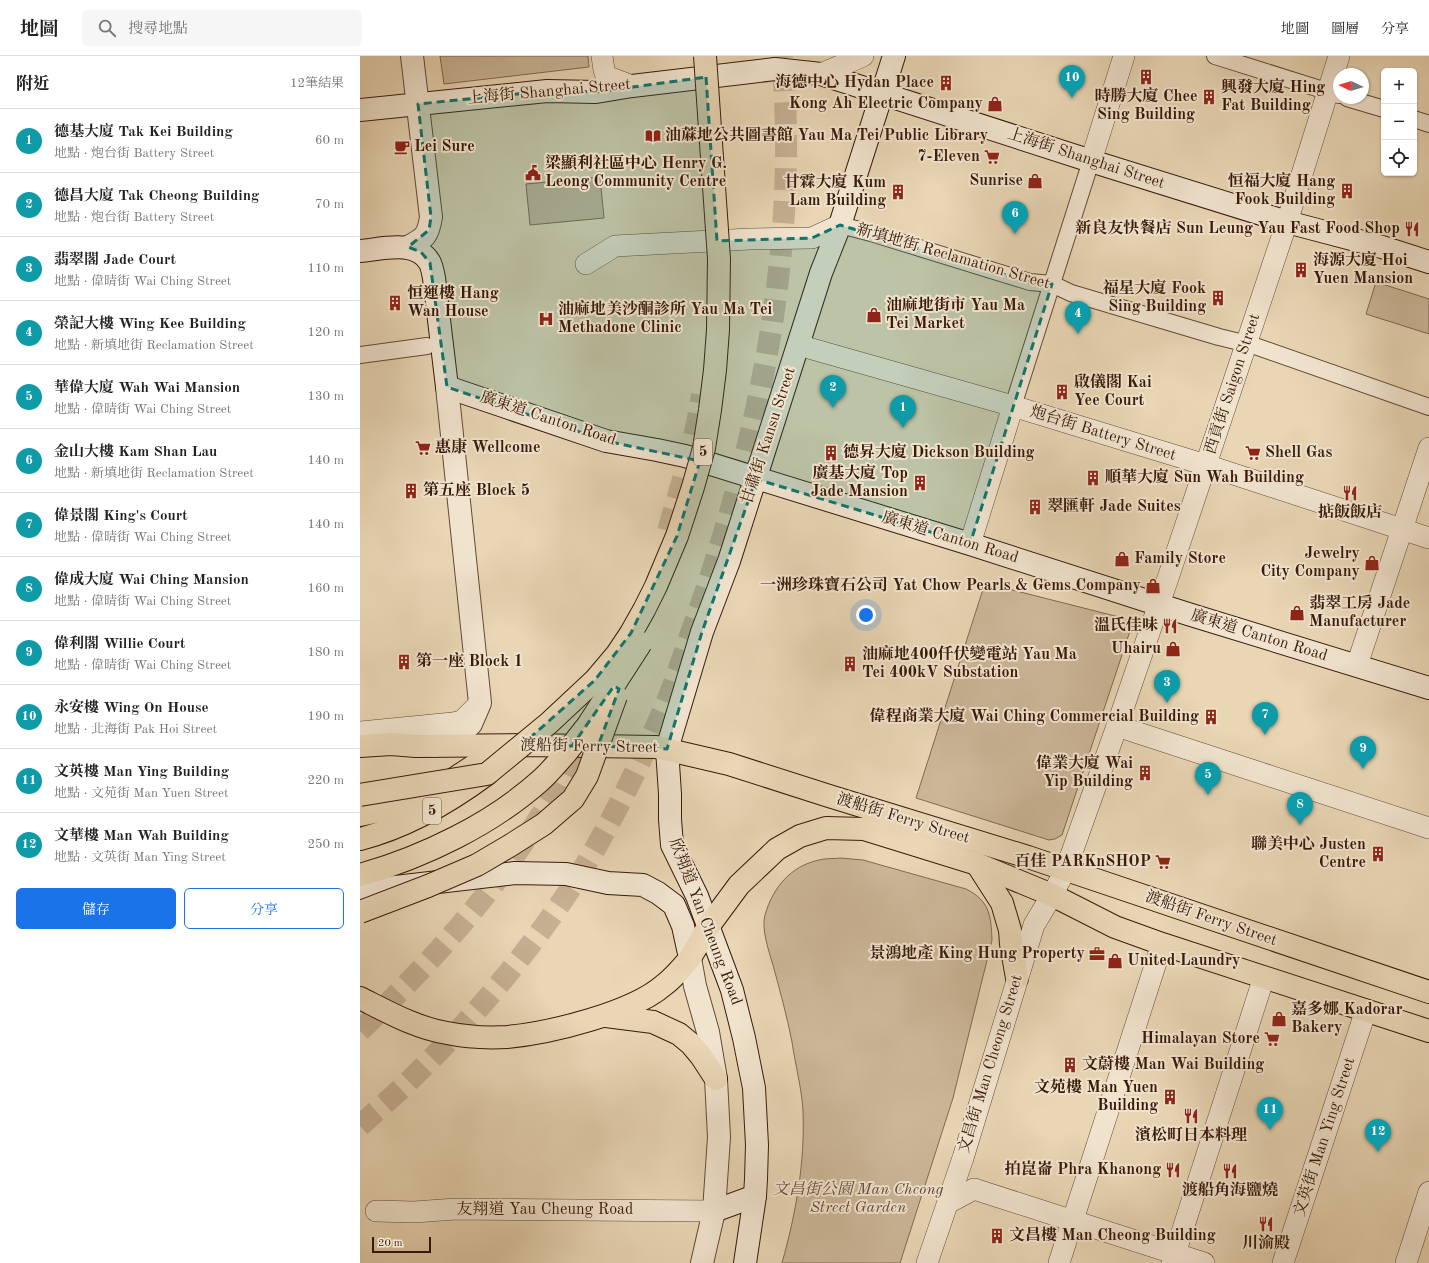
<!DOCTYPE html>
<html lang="zh-TW">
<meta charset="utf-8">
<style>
:root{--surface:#fff;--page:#f6f6f6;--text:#222;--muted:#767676;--line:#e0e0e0;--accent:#1a73e8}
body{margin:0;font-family:"Old Standard TT","Noto Serif TC",serif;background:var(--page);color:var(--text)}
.controls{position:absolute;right:12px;top:12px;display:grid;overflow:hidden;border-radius:6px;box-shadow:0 1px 3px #0004}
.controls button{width:36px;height:36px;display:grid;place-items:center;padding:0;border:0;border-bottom:1px solid var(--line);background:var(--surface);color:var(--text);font:20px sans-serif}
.compass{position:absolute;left:973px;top:12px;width:36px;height:36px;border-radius:50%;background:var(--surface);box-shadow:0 1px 3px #0004;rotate:274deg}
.scale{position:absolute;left:12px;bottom:10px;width:59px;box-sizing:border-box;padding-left:4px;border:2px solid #381a09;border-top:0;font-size:11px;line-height:14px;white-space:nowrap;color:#381a09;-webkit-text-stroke:3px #f1e4cf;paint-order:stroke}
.you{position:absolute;left:506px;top:559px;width:14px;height:14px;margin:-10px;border:3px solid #fff;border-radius:50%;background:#1a73e8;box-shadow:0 0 0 6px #1a73e833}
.badge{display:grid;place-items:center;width:26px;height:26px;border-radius:50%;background:var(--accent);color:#fff;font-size:13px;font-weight:700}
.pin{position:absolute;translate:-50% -33px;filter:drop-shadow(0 1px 2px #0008)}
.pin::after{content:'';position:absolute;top:21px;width:14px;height:12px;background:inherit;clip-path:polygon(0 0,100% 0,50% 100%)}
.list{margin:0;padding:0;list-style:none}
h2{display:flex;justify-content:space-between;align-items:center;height:52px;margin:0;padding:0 16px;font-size:17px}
h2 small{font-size:13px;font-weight:400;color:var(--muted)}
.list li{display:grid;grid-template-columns:26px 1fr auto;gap:12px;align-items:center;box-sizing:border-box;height:64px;padding:0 16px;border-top:1px solid var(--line)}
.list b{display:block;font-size:15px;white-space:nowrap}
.list p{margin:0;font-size:13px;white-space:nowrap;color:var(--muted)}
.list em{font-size:13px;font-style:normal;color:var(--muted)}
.actions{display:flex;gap:8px;padding:12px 16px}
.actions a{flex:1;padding:9px 0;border:1px solid var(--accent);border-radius:6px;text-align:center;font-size:14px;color:var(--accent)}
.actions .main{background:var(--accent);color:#fff}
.icon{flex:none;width:22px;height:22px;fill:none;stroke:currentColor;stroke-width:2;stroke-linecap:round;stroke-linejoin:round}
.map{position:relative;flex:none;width:1069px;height:1207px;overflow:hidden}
header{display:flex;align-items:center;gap:24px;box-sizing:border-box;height:56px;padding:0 20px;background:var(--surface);border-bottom:1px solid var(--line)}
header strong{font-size:19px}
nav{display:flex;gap:22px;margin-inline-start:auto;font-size:14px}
.search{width:280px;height:36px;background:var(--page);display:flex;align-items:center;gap:10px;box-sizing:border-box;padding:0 14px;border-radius:6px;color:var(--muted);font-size:15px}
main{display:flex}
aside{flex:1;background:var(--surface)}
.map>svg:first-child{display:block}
</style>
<header>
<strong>地圖</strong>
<div class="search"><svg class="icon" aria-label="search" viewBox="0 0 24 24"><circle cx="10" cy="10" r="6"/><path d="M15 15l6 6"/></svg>搜尋地點</div>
<nav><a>地圖</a><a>圖層</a><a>分享</a></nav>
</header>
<main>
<aside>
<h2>附近<small>12筆結果</small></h2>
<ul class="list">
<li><span class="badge" style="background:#0f9aa8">1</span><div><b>德基大廈 Tak Kei Building</b><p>地點 · 炮台街 Battery Street</p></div><em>60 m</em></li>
<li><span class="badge" style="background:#0f9aa8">2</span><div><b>德昌大廈 Tak Cheong Building</b><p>地點 · 炮台街 Battery Street</p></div><em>70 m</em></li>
<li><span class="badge" style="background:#0f9aa8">3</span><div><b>翡翠閣 Jade Court</b><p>地點 · 偉晴街 Wai Ching Street</p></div><em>110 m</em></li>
<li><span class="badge" style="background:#0f9aa8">4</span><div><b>榮記大樓 Wing Kee Building</b><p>地點 · 新填地街 Reclamation Street</p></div><em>120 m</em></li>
<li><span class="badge" style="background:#0f9aa8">5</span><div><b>華偉大廈 Wah Wai Mansion</b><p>地點 · 偉晴街 Wai Ching Street</p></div><em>130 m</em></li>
<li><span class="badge" style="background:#0f9aa8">6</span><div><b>金山大樓 Kam Shan Lau</b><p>地點 · 新填地街 Reclamation Street</p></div><em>140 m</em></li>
<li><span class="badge" style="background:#0f9aa8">7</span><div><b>偉景閣 King's Court</b><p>地點 · 偉晴街 Wai Ching Street</p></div><em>140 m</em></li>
<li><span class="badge" style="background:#0f9aa8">8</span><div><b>偉成大廈 Wai Ching Mansion</b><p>地點 · 偉晴街 Wai Ching Street</p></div><em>160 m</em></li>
<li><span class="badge" style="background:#0f9aa8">9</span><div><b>偉利閣 Willie Court</b><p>地點 · 偉晴街 Wai Ching Street</p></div><em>180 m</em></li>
<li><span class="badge" style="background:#0f9aa8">10</span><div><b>永安樓 Wing On House</b><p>地點 · 北海街 Pak Hoi Street</p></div><em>190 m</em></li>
<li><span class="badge" style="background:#0f9aa8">11</span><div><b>文英樓 Man Ying Building</b><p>地點 · 文苑街 Man Yuen Street</p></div><em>220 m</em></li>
<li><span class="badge" style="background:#0f9aa8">12</span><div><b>文華樓 Man Wah Building</b><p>地點 · 文英街 Man Ying Street</p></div><em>250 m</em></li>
</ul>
<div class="actions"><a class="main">儲存</a><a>分享</a></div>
</aside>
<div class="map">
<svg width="1069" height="1207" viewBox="0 0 1069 1207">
<rect width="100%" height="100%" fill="#e9d6b5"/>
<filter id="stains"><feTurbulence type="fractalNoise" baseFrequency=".005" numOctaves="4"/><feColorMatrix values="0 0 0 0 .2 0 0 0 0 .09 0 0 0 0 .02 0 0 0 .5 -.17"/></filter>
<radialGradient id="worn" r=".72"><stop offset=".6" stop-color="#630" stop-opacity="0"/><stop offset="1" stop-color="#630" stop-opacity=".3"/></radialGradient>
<g fill="#cbb698" stroke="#826850">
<path d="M80,0H228L229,11L84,28Z"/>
<path d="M240,121L244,162L170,169L166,128Z"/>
<path d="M1016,226L1069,243V278L1006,258Z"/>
<path d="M625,527L759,561L767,564L772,569L702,779L695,783L689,784L556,742Z"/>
<path d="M480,802L503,804L606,833C630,845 631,860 632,884L593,1042L540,1207H422C436,1157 445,1107 443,1055C442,1034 435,1007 432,986C427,960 420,935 413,909C409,896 401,872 405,859C413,831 431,810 459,804C466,802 474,803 480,802Z"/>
</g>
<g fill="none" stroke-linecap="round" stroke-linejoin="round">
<g stroke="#c6b093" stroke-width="22" stroke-dasharray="22 11" stroke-linecap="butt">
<path d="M308,475C321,430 335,385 342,339"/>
<path d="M0,975C43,933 86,889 123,842C163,792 196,737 225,681"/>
<path d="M0,1070C16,1055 33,1041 49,1025C104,972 156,912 200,848C242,788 277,715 306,648C315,626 322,603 330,580C396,396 440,197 422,0"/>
</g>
<defs>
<g id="pedestrian">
<path d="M855,0L979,39"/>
<path d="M987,42L1024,53"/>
<path d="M1054,63L1069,68"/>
<path d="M480,169L511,177L670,226L692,228L711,237L859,281L892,289L1069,351"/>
<path d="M0,299L67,290"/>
<path d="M653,350L731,105"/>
</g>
<g id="minor">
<path d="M242,0L244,14L246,20L272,30"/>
<path d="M461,18L503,0"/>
<path d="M731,105L764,0"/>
<path d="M226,208L255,190L390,183L452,182L480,169"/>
<path d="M438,289L653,350L846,409L1069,482"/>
<path d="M610,488L653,350"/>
<path d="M997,609L1069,392"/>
<path d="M757,670L1069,772"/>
<path d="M0,676L93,667L102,665L118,649"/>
<path d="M588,1147L614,1133L844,1207"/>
<path d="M16,1155L54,1156L96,1153L354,1155"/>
<path d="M567,1207L603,1102L674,869L692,839L706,813L757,670L808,522L927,166L979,0"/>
<path d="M699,1207L802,888"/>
<path d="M812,1207L904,921"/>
<path d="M923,1207L1006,954"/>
<path d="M1046,1207L1069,1136"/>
</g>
<g id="tertiary">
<path d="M48,191C65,182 68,180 71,161L52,0"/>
<path d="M74,690L94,683L111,668L120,647L87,331"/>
<path d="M330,902L335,930L348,976L356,1023L359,1081L354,1155L342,1207"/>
</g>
<g id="secondary">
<path d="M0,54L187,35L236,36L272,30L415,13L461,18L731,105L927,166L1022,191L1069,206"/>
<path d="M0,195C22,193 57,183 70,207C72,211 73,217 74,222L87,331L246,385L297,394L325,400L610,488L828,558L1069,632"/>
<path d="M0,835L155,817L206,818L248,827L283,829L298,837L314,849L323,870L330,902"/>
<path d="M354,1155L395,1140"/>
<path d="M385,1207L395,1140L396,1123L397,1089L394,1032L384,982L372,934L337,840L312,789L310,763V738L307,693L342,576L369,505L461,217L480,169L534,0"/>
</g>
<g id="primary">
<path d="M0,690L31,688L56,690L165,689L296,691L369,708L469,740L668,801L1069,936"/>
<path d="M617,808L642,847L650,874L651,888L657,922"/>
<path d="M348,871L379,829L417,793L440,780L466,772L504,773L617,808L692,839L755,871L802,888L1069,975"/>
</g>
<g id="trunk">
<path d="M0,759L57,747L144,690"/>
<path d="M0,783C47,771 88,747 127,718"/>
<path d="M0,819C64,801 132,768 181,724C190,716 198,706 206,697"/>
<path d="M0,942C28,956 56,972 87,977C106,981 128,982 147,981C190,977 272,957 304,929C311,924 327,907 331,900C337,891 342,881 348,871"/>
<path d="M246,960L293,966L319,978L331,988L341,1000L356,1023"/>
</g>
</defs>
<use href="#pedestrian" stroke="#644934" stroke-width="18"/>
<use href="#minor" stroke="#644934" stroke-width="22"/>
<use href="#tertiary" stroke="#644934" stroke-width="24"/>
<use href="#secondary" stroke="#381a09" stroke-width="24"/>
<use href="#primary" stroke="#381a09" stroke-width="24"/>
<use href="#trunk" stroke="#381a09" stroke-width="24"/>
<use href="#pedestrian" stroke="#f1e4cf" stroke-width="16"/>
<use href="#minor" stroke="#f1e4cf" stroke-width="21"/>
<use href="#tertiary" stroke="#f1e4cf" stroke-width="22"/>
<use href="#secondary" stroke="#f1e4cf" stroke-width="22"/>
<use href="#primary" stroke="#e9d6b5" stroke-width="22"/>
<use href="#trunk" stroke="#e9d6b5" stroke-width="22"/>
<defs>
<g id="trunk-bridge">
<path d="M206,697L228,669L281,587"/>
<path d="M0,739L127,718L189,667L235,624L257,598L271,577L284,554L296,530L317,480L333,431L344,392L350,354L355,314L358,274L359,203L345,0"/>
<path d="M0,856L68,830L117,809L151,789L184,768L199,755L213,743L227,720L256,640"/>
</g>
</defs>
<use href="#trunk-bridge" stroke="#381a09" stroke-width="24" stroke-linecap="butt"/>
<use href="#trunk-bridge" stroke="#e9d6b5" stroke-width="22"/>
</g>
<path fill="#0f766e" fill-opacity="0.2" stroke="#0f766e" stroke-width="3" stroke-dasharray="8 5" stroke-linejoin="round" d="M346,21L357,185L452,182L480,169L670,226L692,228L610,488L396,423L342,576L307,693L238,690L259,633L254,630L212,690L162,689L235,624L271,577L317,480L340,405L246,385L87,331L70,207L61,196L48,191L69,174L71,161L58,48L187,35L236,36Z"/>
<defs>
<symbol id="building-bare" viewBox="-9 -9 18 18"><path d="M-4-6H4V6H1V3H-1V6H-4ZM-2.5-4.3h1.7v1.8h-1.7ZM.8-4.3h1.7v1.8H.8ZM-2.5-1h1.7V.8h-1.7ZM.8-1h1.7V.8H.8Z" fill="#8f2418" stroke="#f1e4cf" stroke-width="2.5" paint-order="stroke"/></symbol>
<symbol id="shop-bare" viewBox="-9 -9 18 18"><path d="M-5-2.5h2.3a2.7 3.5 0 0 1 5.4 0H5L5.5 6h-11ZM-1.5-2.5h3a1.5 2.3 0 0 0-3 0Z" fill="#8f2418" stroke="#f1e4cf" stroke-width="2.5" paint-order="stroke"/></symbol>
<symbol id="library-bare" viewBox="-9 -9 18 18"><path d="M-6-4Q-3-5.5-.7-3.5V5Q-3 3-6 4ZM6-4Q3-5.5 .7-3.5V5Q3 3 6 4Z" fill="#8f2418" stroke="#f1e4cf" stroke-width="2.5" paint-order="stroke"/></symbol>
<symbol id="cafe-bare" viewBox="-9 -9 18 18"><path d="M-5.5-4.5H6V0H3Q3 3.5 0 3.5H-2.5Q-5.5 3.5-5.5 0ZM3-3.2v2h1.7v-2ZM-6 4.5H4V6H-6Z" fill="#8f2418" stroke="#f1e4cf" stroke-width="2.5" paint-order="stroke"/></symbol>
<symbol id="supermarket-bare" viewBox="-9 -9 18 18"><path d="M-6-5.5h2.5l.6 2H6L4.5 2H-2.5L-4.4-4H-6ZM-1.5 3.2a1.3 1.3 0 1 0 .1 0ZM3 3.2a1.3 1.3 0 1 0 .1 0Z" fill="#8f2418" stroke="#f1e4cf" stroke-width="2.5" paint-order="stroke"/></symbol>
<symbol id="civic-bare" viewBox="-9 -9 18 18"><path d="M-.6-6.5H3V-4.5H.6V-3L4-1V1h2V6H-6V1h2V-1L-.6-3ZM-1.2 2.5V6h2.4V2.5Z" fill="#8f2418" stroke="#f1e4cf" stroke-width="2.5" paint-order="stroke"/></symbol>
<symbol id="restaurant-bare" viewBox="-9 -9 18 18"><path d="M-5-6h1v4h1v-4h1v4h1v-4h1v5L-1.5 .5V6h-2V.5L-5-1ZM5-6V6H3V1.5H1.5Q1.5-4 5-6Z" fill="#8f2418" stroke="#f1e4cf" stroke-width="2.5" paint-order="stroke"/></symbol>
<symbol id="hospital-bare" viewBox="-9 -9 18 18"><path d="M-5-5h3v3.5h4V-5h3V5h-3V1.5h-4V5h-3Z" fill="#8f2418" stroke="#f1e4cf" stroke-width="2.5" paint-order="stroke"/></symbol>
<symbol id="office-bare" viewBox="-9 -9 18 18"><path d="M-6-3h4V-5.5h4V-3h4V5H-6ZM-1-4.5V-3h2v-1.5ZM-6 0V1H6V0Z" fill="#8f2418" stroke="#f1e4cf" stroke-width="2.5" paint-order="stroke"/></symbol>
</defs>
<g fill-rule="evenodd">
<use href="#building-bare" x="775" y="10" width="22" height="22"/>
<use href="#building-bare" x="575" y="16" width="22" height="22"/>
<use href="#building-bare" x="838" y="30" width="22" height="22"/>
<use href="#shop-bare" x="624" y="37" width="22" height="22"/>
<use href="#library-bare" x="282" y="69" width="22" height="22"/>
<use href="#cafe-bare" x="31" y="80" width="22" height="22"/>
<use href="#supermarket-bare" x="621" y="90" width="22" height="22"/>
<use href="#civic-bare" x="162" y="106" width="22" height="22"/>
<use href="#shop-bare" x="664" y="114" width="22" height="22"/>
<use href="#building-bare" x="976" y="124" width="22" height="22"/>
<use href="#building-bare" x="527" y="125" width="22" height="22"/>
<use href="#restaurant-bare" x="1041" y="162" width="22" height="22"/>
<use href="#building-bare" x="930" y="203" width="22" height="22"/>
<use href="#building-bare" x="847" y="231" width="22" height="22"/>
<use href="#building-bare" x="24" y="236" width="22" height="22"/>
<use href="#shop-bare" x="503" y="248" width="22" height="22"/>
<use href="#hospital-bare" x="175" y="252" width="22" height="22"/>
<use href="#building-bare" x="691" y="325" width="22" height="22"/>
<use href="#supermarket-bare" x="52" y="381" width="22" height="22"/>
<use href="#building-bare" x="460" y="386" width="22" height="22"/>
<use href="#supermarket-bare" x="882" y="386" width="22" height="22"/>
<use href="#building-bare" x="722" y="411" width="22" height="22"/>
<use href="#building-bare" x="549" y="416" width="22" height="22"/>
<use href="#building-bare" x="40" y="424" width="22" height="22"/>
<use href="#restaurant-bare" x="979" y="426" width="22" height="22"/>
<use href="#building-bare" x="664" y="440" width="22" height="22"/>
<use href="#shop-bare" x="751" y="492" width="22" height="22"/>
<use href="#shop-bare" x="1001" y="496" width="22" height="22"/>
<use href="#shop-bare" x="782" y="519" width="22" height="22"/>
<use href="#shop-bare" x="926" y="546" width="22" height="22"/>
<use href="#restaurant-bare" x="799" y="559" width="22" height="22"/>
<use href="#shop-bare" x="802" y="582" width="22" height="22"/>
<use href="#building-bare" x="33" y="595" width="22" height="22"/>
<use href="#building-bare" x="479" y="597" width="22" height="22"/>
<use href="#building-bare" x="840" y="650" width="22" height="22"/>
<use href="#building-bare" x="774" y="706" width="22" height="22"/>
<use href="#building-bare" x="1007" y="787" width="22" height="22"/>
<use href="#supermarket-bare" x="792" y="795" width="22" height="22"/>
<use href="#office-bare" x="726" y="887" width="22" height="22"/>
<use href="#shop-bare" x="744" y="894" width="22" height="22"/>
<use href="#shop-bare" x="908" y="952" width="22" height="22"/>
<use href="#supermarket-bare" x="901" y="972" width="22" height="22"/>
<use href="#building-bare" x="699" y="998" width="22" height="22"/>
<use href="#building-bare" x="799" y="1030" width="22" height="22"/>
<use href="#restaurant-bare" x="820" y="1049" width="22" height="22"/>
<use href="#restaurant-bare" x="802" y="1103" width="22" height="22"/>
<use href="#restaurant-bare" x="859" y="1104" width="22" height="22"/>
<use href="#restaurant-bare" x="895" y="1157" width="22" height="22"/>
<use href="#building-bare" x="626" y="1169" width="22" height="22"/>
</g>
<g text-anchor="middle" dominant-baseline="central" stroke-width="4" stroke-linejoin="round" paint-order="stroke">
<g fill="#f1e4cf" stroke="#705744" stroke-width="1">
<rect x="334" y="383" width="18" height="26" rx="3"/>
<rect x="63" y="742" width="18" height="26" rx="3"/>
</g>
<g font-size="15" font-weight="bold" fill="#381a09">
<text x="343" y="396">5</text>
<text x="72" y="755">5</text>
</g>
<g font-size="16" font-weight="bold" fill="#381a09" stroke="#f1e4cf" text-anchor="start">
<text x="574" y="27" text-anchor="end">海德中心 Hydan Place</text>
<text x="861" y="32">興發大廈 Hing<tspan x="861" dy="18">Fat Building</tspan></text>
<text x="786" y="41" text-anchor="middle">時勝大廈 Chee<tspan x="786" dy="18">Sing Building</tspan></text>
<text x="623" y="48" text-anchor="end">Kong Ah Electric Company</text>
<text x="305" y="80">油蔴地公共圖書館 Yau Ma Tei Public Library</text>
<text x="54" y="91">Lei Sure</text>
<text x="620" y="101" text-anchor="end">7-Eleven</text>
<text x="185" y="108">梁顯利社區中心 Henry G.<tspan x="185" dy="18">Leong Community Centre</tspan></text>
<text x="663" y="125" text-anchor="end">Sunrise</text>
<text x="975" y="126" text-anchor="end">恒福大廈 Hang<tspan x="975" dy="18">Fook Building</tspan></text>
<text x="526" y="127" text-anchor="end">甘霖大廈 Kum<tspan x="526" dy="18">Lam Building</tspan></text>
<text x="1040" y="173" text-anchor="end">新良友快餐店 Sun Leung Yau Fast Food Shop</text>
<text x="953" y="205">海源大廈 Hoi<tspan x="953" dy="18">Yuen Mansion</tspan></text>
<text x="846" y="233" text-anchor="end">福星大廈 Fook<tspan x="846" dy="18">Sing Building</tspan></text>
<text x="47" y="238">恒運樓 Hang<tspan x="47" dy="18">Wan House</tspan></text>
<text x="526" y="250">油麻地街市 Yau Ma<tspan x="526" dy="18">Tei Market</tspan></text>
<text x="198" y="254">油麻地美沙酮診所 Yau Ma Tei<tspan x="198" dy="18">Methadone Clinic</tspan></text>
<text x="714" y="327">啟儀閣 Kai<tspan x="714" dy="18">Yee Court</tspan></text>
<text x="75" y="392">惠康 Wellcome</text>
<text x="483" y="397">德昇大廈 Dickson Building</text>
<text x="905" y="397">Shell Gas</text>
<text x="548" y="418" text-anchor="end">廣基大廈 Top<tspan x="548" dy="18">Jade Mansion</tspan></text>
<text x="745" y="422">順華大廈 Sun Wah Building</text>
<text x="63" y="435">第五座 Block 5</text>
<text x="687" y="451">翠匯軒 Jade Suites</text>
<text x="990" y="457" text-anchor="middle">掂飯飯店</text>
<text x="1000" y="498" text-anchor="end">Jewelry<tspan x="1000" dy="18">City Company</tspan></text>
<text x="774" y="503">Family Store</text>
<text x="781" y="530" text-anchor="end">一洲珍珠寶石公司 Yat Chow Pearls &amp; Gems Company</text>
<text x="949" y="548">翡翠工房 Jade<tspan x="949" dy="18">Manufacturer</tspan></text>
<text x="798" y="570" text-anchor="end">溫氏佳味</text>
<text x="801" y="593" text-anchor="end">Uhairu</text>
<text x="502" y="599">油麻地400仟伏變電站 Yau Ma<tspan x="502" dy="18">Tei 400kV Substation</tspan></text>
<text x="56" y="606">第一座 Block 1</text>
<text x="839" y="661" text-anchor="end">偉程商業大廈 Wai Ching Commercial Building</text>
<text x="773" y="708" text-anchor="end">偉業大廈 Wai<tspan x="773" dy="18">Yip Building</tspan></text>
<text x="1006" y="789" text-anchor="end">聯美中心 Justen<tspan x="1006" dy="18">Centre</tspan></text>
<text x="791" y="806" text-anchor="end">百佳 PARKnSHOP</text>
<text x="725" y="898" text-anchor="end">景鴻地產 King Hung Property</text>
<text x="767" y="905">United Laundry</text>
<text x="931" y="954">嘉多娜 Kadorar<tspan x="931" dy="18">Bakery</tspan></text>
<text x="900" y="983" text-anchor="end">Himalayan Store</text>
<text x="722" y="1009">文蔚樓 Man Wai Building</text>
<text x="798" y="1032" text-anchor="end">文苑樓 Man Yuen<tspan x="798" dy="18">Building</tspan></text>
<text x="831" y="1080" text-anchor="middle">濱松町日本料理</text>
<text x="801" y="1114" text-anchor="end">拍崑崙 Phra Khanong</text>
<text x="870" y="1135" text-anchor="middle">渡船角海鹽燒</text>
<text x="649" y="1180">文昌樓 Man Cheong Building</text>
<text x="906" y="1188" text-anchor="middle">川渝殿</text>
</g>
<g font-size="16" fill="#381a09" stroke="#f1e4cf">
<text transform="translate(189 36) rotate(-5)">上海街 Shanghai Street</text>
<text transform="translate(726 103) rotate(18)">上海街 Shanghai Street</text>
<text transform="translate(593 201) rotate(16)">新填地街 Reclamation Street</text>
<text transform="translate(873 328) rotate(-72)">西貢街 Saigon Street</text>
<text transform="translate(188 363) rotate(18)">廣東道 Canton Road</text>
<text transform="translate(743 378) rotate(17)">炮台街 Battery Street</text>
<text transform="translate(409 380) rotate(-72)">甘肅街 Kansu Street</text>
<text transform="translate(590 482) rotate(17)">廣東道 Canton Road</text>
<text transform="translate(899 580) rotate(17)">廣東道 Canton Road</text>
<text transform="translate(229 691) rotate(1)">渡船街 Ferry Street</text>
<text transform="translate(543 763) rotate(17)">渡船街 Ferry Street</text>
<text transform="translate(851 863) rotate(19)">渡船街 Ferry Street</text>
<text transform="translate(345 866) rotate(69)">欣翔道 Yan Cheung Road</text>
<text transform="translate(631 1008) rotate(-73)">文昌街 Man Cheong Street</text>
<text transform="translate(965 1081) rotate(-72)">文英街 Man Ying Street</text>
<text x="185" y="1154">友翔道 Yau Cheung Road</text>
</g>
<g font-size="16" font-style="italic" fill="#644934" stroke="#f1e4cf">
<text x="498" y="1134">文昌街公園 Man Cheong<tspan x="498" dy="18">Street Garden</tspan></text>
</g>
</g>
<rect width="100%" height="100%" filter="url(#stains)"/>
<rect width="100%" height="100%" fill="url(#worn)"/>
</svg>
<div class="controls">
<button>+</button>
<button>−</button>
<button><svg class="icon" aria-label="locate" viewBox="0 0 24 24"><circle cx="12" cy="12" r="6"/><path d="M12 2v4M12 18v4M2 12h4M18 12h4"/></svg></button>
</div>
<svg class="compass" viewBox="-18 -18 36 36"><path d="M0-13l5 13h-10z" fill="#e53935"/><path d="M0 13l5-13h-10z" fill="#767676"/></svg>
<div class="scale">20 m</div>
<div class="you"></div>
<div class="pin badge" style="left:543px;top:372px;background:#0f9aa8">1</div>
<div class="pin badge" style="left:473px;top:352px;background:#0f9aa8">2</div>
<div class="pin badge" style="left:807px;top:647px;background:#0f9aa8">3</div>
<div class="pin badge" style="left:718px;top:278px;background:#0f9aa8">4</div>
<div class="pin badge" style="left:848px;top:739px;background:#0f9aa8">5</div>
<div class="pin badge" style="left:655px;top:178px;background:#0f9aa8">6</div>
<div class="pin badge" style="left:905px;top:679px;background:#0f9aa8">7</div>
<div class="pin badge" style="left:940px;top:769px;background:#0f9aa8">8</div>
<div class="pin badge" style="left:1003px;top:713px;background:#0f9aa8">9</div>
<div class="pin badge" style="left:712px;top:42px;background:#0f9aa8">10</div>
<div class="pin badge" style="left:910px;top:1074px;background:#0f9aa8">11</div>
<div class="pin badge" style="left:1018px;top:1096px;background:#0f9aa8">12</div>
</div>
</main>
